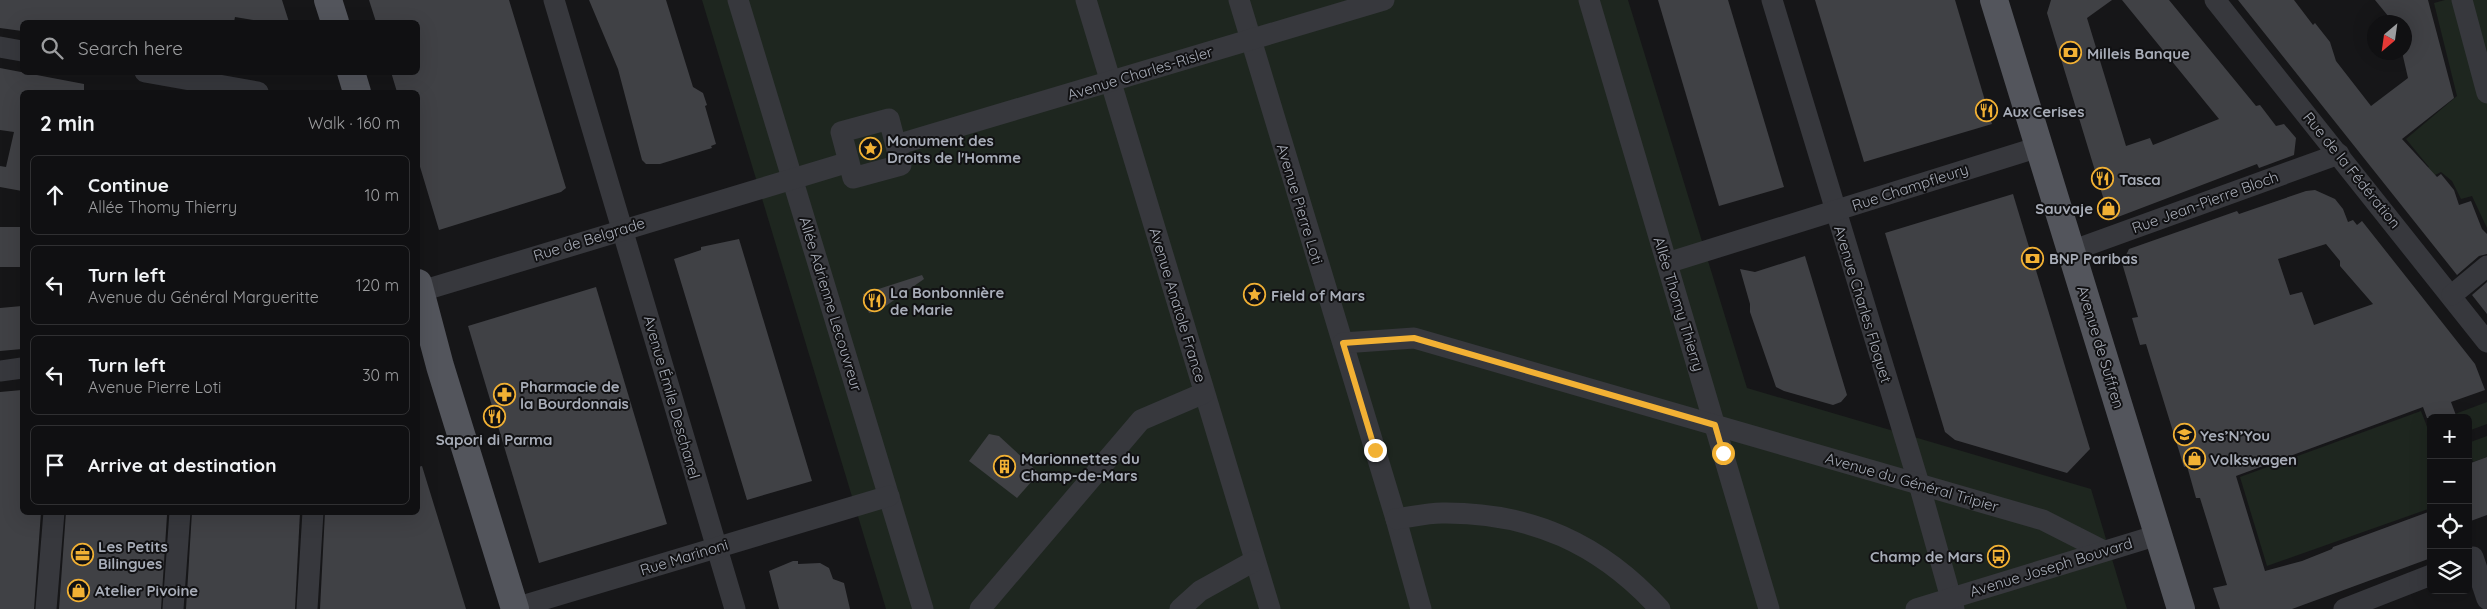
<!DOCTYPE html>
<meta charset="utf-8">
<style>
:root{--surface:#101012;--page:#1e1e20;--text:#f1f3f6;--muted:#9c9d9f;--line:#303032}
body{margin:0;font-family:Quicksand,sans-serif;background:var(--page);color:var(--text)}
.controls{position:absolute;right:15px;bottom:15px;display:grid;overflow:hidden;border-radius:8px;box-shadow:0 5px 20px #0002}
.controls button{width:45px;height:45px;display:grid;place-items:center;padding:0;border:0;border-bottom:1px solid var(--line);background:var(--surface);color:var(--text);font:25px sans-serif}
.compass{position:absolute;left:2367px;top:15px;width:45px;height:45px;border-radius:50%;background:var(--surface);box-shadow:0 5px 20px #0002;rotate:209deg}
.stop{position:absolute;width:15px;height:15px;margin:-11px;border:4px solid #f2b134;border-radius:50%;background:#fff}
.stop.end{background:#f2b134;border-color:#fff;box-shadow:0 1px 5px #0008}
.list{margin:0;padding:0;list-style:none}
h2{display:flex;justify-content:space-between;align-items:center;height:65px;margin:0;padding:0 20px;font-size:21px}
h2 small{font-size:16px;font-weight:400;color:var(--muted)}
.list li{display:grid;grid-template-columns:32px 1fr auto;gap:15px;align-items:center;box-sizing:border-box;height:80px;margin:0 10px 10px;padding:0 10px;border:1px solid var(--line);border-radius:8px}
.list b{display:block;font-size:19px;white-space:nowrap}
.list p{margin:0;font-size:16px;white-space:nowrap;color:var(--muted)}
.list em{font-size:16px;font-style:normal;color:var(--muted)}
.icon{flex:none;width:28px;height:28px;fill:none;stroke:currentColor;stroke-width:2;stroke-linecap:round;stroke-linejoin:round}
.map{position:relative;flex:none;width:2487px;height:609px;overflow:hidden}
.search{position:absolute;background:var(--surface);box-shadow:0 5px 20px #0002;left:20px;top:20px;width:400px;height:55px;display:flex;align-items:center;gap:12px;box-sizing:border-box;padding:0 18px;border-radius:8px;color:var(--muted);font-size:19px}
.panel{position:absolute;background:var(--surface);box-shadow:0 5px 20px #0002;left:20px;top:90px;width:400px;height:425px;border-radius:8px}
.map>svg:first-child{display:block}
</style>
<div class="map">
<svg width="2487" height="609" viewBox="0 0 2487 609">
<rect width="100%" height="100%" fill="#161618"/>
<g fill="#1e261f">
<path d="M702,0H1628L1747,388L2091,489L2127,609H886Z"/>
<path d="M2445,0H2487V228L2472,196L2461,199L2452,181L2441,172L2433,176L2423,170L2429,167L2406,139L2457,96L2434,3Z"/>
<path d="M2487,402V424L2468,431V418H2457L2455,414Z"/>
<path d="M2421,411L2431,437V508L2267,566L2240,477Z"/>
<path d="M2487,436V457L2473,462L2468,443Z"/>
</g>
<g fill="#404145" fill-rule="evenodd">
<path d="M0,0H282L289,22H264L235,17L234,22H22V31L0,28Z"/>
<path d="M369,0H509L566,188L561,192L439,230L418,160V92H397L391,72H418V22H376Z"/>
<path d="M589,0H666L693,87L703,93L707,105L705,106L716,144L711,146L712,148L660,164H646L642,160L618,69Z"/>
<path d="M1658,0H1728L1784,187L1719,206Z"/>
<path d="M1815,0H1955L1992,124L1864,162Z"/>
<path d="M2051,0H2112L2087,18L2126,146L2150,138L2153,145L2219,119L2122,0H2169L2256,106L2260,105L2276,126L2284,124L2296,138L2294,155L2259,168L2257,164L2110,220L2047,13Z"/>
<path d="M2238,0H2294L2313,25L2315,23L2330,42L2336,61L2371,106L2408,78L2402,52H2404V22H2393L2375,0H2428L2454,98L2402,139L2437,177L2441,174L2454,190L2459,205L2471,201L2482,229L2487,234V254L2479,256L2457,275Z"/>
<path d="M0,68L84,84V92H22V191L0,187V166L6,167L14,132L0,130Z"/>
<path d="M2315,190L2335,199L2343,209L2348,222L2353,220L2357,225L2362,221L2475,364L2485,390L2451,402L2457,418H2427L2423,407L2236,476L2265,571L2302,561L2332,549L2333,547L2431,511V558L2292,609H2220L2213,588L2227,585L2200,498H2196L2187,466L2184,467L2146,344L2140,345L2132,318L2138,317L2122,263L2129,249L2237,211L2239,214L2306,191ZM2326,244L2340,261V266L2373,304L2314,325L2302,292L2290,295L2278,259Z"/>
<path d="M2013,194L2090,449L2067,473L1955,440L1945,432L1885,233Z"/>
<rect x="0" y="227" width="22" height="40"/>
<path d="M739,239L812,481L747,500L674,259L701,250V247Z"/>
<path d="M1805,256L1847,395L1841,402L1833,405L1784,391L1776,387L1750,312V304L1740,269L1755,272Z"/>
<path d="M922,275L924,279L880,310L869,313L863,294Z"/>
<path d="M2487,282V314L2472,295Z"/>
<path d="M596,287L667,524L539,563L468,326Z"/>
<path d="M22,306V349L0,351V308Z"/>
<path d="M22,390V512H41L34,609H0V392Z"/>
<path d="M989,434L999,436L1039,473L1017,498L969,461Z"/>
<path d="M2487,457V515L2468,522V464Z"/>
<path d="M422,466L466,609H320L325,512H418V467Z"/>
<path d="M66,512H138V515H167L161,609H59Z"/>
<path d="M192,512H300L295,609H186Z"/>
<path d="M793,561H798V564L820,563L829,568L833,579L844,583L850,609H779L769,571Z"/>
</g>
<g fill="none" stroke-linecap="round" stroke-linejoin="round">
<g stroke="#37383d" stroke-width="21">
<path d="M554,0L735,609"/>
<path d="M738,0L923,609"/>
<path d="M1086,0L1270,609"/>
<path d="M1239,0L1396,519L1421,609"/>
<path d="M1589,0L1769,609"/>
<path d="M1772,0L1919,484L1954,609"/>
<path d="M2215,0L2487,342"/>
<path d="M2462,0L2487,93"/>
<path d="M0,47L22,51"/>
<path d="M145,72L258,92"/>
<path d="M896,145L1384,0"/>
<path d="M2071,251L2339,154"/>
<path d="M1667,263L2039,147"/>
<path d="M418,292L849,162L853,178L901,165L889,119L841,132L849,162"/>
<path d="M2452,295L2487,266"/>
<path d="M1343,343L1414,338L2043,520L2104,551"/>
<path d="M0,371L22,368"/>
<path d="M1396,519C1411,517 1427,513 1442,513C1531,512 1601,544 1660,609"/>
<path d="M2473,557L2487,599"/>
<path d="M515,608L889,496"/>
<path d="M46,609L54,512"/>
<path d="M173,609L180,512"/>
<path d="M307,609L313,512"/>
<path d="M980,609L1141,420L1204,393"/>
<path d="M1180,609L1200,591L1254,561"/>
<path d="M1916,609L2158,535"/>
<path d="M2344,609L2431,575"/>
</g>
<g stroke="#53555c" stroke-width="28">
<path d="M328,0L335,22"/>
<path d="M1994,0L2181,609"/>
<path d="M351,72L357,92"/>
<path d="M418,283L440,366L515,609"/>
</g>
</g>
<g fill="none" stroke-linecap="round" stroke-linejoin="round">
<path stroke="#f2b134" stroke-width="6" d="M1375,450L1343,343L1414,338L1715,425L1723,453"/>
</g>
<defs>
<symbol id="bank-ring" viewBox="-11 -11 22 22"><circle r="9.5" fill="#111113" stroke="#f2b134" stroke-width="1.5"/><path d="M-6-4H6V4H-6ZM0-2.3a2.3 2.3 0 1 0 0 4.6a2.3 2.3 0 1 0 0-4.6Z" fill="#f2b134"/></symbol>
<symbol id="restaurant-ring" viewBox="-11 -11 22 22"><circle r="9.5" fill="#111113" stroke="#f2b134" stroke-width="1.5"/><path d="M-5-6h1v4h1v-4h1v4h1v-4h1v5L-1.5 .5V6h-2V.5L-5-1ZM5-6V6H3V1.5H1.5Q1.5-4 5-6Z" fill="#f2b134"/></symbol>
<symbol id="sight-ring" viewBox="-11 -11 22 22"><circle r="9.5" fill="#111113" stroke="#f2b134" stroke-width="1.5"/><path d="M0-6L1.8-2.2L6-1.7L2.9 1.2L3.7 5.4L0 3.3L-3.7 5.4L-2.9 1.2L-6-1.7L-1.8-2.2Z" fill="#f2b134"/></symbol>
<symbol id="shop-ring" viewBox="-11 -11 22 22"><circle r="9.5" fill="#111113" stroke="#f2b134" stroke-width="1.5"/><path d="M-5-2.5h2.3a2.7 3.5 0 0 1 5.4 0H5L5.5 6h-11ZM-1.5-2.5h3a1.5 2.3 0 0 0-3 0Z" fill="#f2b134"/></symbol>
<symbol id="pharmacy-ring" viewBox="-11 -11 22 22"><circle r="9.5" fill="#111113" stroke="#f2b134" stroke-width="1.5"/><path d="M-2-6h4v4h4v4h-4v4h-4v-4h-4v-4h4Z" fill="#f2b134"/></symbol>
<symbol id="school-ring" viewBox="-11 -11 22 22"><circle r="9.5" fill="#111113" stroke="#f2b134" stroke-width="1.5"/><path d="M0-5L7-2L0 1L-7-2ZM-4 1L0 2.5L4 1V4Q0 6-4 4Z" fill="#f2b134"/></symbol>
<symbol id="building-ring" viewBox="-11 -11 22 22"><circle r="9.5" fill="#111113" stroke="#f2b134" stroke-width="1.5"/><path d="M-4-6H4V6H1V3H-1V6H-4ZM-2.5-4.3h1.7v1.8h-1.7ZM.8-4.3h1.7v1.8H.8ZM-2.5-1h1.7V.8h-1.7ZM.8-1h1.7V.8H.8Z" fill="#f2b134"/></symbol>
<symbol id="office-ring" viewBox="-11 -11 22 22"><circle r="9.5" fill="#111113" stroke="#f2b134" stroke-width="1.5"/><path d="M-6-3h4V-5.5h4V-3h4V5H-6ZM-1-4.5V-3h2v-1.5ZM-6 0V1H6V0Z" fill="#f2b134"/></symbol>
<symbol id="bus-ring" viewBox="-11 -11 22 22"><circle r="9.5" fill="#111113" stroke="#f2b134" stroke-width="1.5"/><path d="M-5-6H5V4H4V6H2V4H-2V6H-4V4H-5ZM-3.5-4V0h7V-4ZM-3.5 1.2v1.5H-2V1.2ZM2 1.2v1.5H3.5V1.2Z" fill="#f2b134"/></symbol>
</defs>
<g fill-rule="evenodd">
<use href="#bank-ring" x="2058" y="40" width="25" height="25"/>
<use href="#restaurant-ring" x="1974" y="98" width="25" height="25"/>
<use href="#sight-ring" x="858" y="136" width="25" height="25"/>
<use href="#restaurant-ring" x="2090" y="166" width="25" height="25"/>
<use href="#shop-ring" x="2096" y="196" width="25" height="25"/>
<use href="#bank-ring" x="2020" y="246" width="25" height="25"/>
<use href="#sight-ring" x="1242" y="282" width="25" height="25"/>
<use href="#restaurant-ring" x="862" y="288" width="25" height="25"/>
<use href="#pharmacy-ring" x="492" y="382" width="25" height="25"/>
<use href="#restaurant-ring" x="482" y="404" width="25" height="25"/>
<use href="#school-ring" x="2172" y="422" width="25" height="25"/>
<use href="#shop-ring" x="2182" y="446" width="25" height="25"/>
<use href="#building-ring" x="992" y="454" width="25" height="25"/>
<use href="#office-ring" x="70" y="542" width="25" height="25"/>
<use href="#bus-ring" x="1986" y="544" width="25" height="25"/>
<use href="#shop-ring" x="66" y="578" width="25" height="25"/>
</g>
<g text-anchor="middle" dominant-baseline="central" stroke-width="4" stroke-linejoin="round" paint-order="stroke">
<g font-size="15" font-weight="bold" fill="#a8adb8" stroke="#111113" text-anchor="start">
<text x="2087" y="53">Milleis Banque</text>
<text x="2003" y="111">Aux Cerises</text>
<text x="887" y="140">Monument des<tspan x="887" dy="17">Droits de l'Homme</tspan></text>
<text x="2119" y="179">Tasca</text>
<text x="2093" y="208" text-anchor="end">Sauvaje</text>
<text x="2049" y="258">BNP Paribas</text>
<text x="890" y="292">La Bonbonnière<tspan x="890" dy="17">de Marie</tspan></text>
<text x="1271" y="295">Field of Mars</text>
<text x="520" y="386">Pharmacie de<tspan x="520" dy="17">la Bourdonnais</tspan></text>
<text x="2200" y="435">Yes’N’You</text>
<text x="494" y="439" text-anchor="middle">Sapori di Parma</text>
<text x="1021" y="458">Marionnettes du<tspan x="1021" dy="17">Champ-de-Mars</tspan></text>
<text x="2210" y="459">Volkswagen</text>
<text x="98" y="546">Les Petits<tspan x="98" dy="17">Bilingues</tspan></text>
<text x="1983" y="556" text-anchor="end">Champ de Mars</text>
<text x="95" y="590">Atelier Pivoine</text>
</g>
<g font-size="15" fill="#a8adb8" stroke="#111113">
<text transform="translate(1140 73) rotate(-17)">Avenue Charles-Risler</text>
<text transform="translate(2352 170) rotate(51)">Rue de la Fédération</text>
<text transform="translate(1910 187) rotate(-18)">Rue Champfleury</text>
<text transform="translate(2205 202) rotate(-20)">Rue Jean-Pierre Bloch</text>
<text transform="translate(1300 204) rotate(73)">Avenue Pierre Loti</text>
<text transform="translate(589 239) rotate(-17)">Rue de Belgrade</text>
<text transform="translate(831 304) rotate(73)">Allée Adrienne Lecouvreur</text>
<text transform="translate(1679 304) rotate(73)">Allée Thomy Thierry</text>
<text transform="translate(1863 304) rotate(73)">Avenue Charles Floquet</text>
<text transform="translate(1178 305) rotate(73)">Avenue Anatole France</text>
<text transform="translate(2101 347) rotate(73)">Avenue de Suffren</text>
<text transform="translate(672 397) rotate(74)">Avenue Émile Deschanel</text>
<text transform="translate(1912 482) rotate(16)">Avenue du Général Tripier</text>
<text transform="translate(684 557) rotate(-17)">Rue Marinoni</text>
<text transform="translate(2051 567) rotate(-17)">Avenue Joseph Bouvard</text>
</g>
</g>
</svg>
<div class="controls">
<button>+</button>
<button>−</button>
<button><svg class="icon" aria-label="locate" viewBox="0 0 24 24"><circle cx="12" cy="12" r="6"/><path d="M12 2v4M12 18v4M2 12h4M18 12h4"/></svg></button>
<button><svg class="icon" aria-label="layers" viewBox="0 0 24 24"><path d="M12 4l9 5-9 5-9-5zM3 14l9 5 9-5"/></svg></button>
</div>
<svg class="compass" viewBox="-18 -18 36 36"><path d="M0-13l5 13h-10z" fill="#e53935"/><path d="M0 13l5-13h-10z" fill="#9c9d9f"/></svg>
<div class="stop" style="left:1723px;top:453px"></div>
<div class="stop end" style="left:1375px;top:450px"></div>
<div class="search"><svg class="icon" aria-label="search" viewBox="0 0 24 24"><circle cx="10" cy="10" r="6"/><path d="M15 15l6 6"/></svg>Search here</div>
<section class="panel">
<h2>2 min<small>Walk · 160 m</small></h2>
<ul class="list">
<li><svg class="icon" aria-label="ahead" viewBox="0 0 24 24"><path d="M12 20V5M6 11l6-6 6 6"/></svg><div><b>Continue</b><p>Allée Thomy Thierry</p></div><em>10 m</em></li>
<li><svg class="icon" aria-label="left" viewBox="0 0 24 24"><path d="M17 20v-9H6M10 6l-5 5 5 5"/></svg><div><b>Turn left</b><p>Avenue du Général Margueritte</p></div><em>120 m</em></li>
<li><svg class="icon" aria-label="left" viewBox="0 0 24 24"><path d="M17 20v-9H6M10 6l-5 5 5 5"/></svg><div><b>Turn left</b><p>Avenue Pierre Loti</p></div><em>30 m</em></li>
<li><svg class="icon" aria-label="arrive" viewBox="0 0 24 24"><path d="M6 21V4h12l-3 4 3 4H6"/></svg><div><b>Arrive at destination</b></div></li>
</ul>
</section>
</div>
